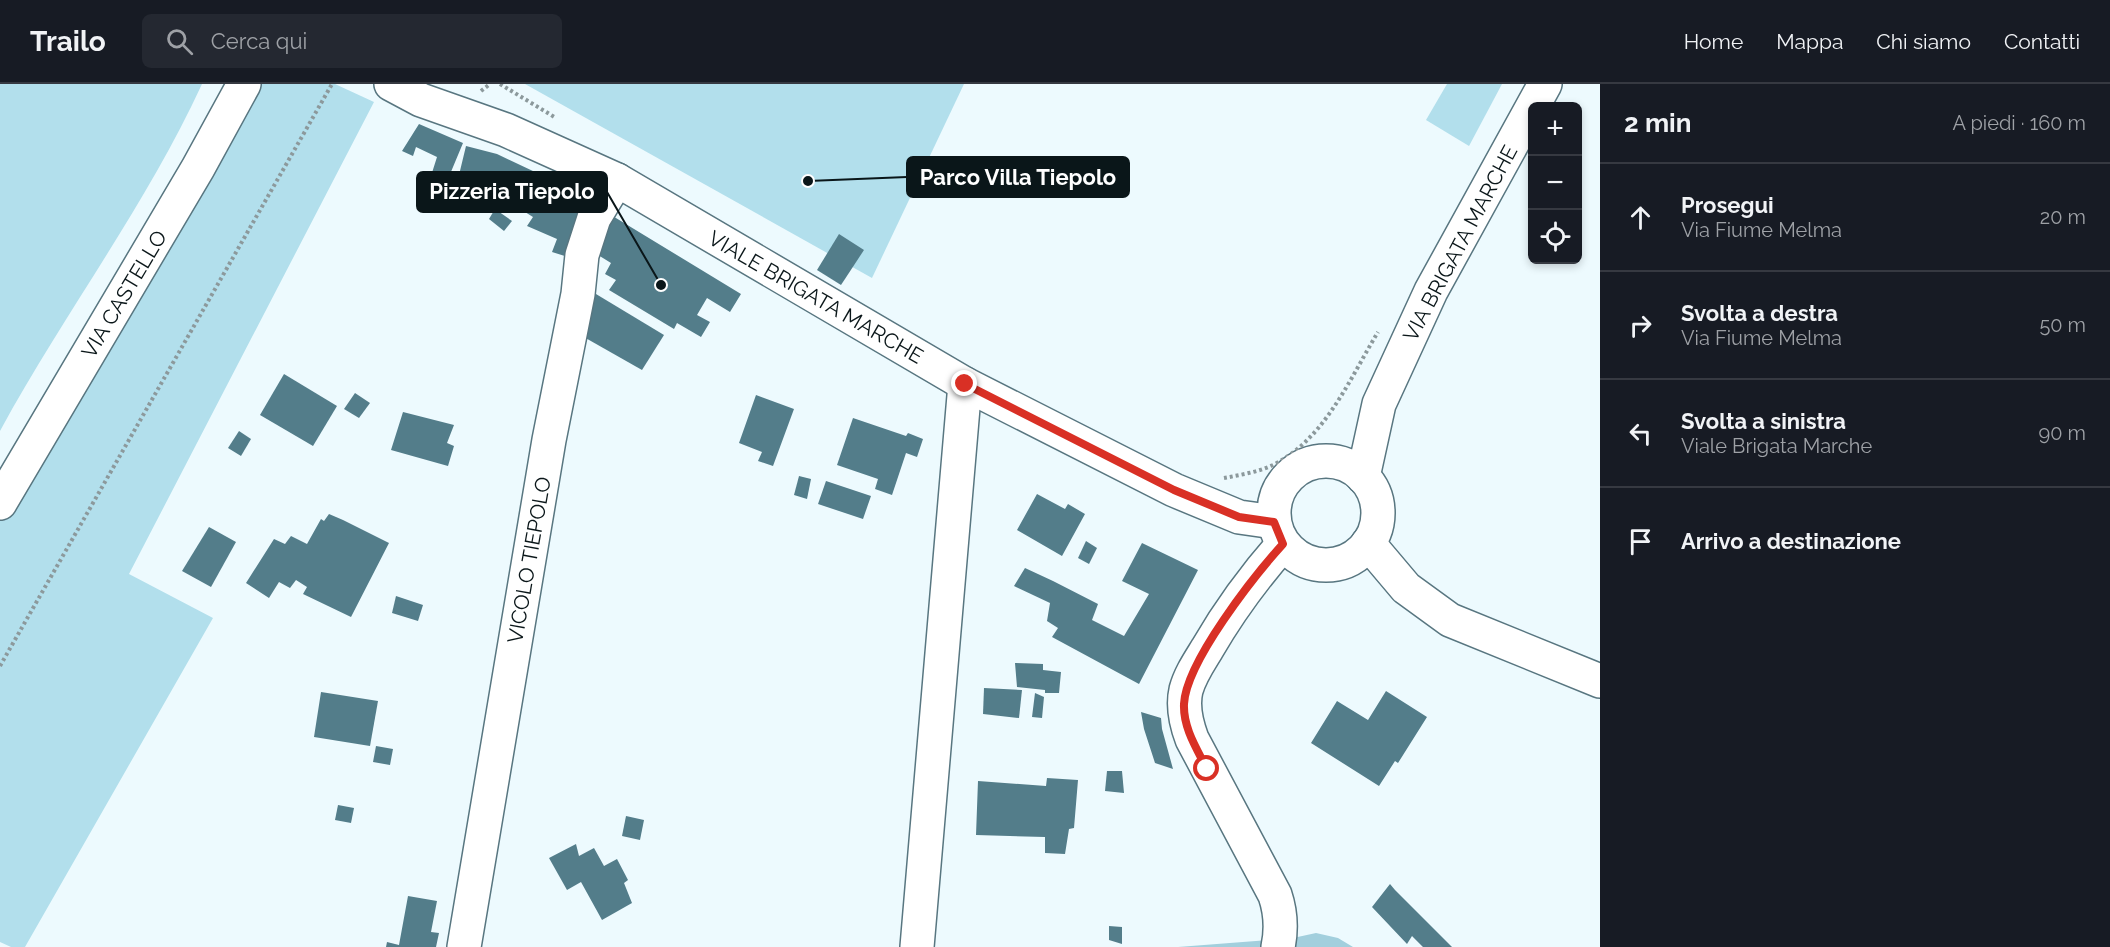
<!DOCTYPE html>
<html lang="it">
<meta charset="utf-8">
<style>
:root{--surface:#171b24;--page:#242831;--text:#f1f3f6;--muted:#9ea1a6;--line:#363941}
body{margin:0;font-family:Raleway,sans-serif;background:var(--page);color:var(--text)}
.controls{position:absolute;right:18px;top:18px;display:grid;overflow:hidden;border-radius:9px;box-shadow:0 3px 9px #0003}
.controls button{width:54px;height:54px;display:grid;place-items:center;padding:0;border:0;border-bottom:2px solid var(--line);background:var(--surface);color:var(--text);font:30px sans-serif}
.stop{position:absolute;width:18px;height:18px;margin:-14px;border:4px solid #d93025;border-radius:50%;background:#fff}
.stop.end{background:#d93025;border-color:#fff;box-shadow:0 2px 6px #0008}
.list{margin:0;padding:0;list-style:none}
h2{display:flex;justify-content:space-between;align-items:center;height:78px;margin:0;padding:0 24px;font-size:26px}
h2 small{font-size:20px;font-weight:400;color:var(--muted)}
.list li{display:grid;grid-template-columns:39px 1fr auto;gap:18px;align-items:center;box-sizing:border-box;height:108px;padding:0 24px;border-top:2px solid var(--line)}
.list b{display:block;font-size:22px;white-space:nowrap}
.list p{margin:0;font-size:20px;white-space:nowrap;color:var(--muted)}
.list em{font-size:20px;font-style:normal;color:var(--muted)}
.icon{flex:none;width:33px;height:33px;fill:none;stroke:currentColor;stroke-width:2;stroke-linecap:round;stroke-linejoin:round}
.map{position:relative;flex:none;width:1600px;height:863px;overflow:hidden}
header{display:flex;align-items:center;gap:36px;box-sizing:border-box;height:84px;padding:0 30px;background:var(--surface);border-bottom:2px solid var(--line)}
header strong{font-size:28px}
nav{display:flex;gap:33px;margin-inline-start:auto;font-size:21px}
.search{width:420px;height:54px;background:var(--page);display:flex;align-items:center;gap:15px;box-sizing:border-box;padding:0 21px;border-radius:9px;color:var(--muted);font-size:22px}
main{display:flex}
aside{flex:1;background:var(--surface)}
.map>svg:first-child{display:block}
</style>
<header>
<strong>Trailo</strong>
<div class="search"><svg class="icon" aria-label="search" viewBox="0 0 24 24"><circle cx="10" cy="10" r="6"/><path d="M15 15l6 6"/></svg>Cerca qui</div>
<nav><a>Home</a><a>Mappa</a><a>Chi siamo</a><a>Contatti</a></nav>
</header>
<main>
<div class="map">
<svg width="1600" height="863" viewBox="0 0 1600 863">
<rect width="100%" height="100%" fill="#edfafe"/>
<g fill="#b2dfec">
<path d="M0,0H202C146,122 64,229 0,347Z"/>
<path d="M245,0H335L374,18L129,490L213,534L25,863H11L0,858V429Z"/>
<path d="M525,0H964L872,194Z"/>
<path d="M1447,0H1502L1469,62L1426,36Z"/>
</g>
<path fill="#a2cfdd" d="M1316,849L1338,854L1353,863H1178L1293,854Z"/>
<g fill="#537d8a">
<path d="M419,40L463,59L438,119L424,114L437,73L416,63L413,72L402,67Z"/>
<path d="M466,62L497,70L588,113L568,173L552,168L557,155L527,142L533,133L525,128L528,121L512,114L505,127L486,120L495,107L489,104L491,100L459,91Z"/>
<path d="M495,125L512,137L504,147L489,135Z"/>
<path d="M611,131L741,210L730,228L707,214L697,231L710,238L701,253L677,239L674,245L609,206L616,196L605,190L611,179L590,166Z"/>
<path d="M839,150L864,166L841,201L817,186Z"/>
<path d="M591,207L664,251L642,286L575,248Z"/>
<path d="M284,290L337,322L313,362L260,331Z"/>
<path d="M355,309L370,319L359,334L344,325Z"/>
<path d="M756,311L794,325L773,382L758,377L762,368L739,359Z"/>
<path d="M403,328L454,341L447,359L454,362L448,382L391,366Z"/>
<path d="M853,334L906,352L908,349L923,355L917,373L906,369L892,411L875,405L878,395L837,381Z"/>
<path d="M239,347L251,355L241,372L228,364Z"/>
<path d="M799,392L811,395L807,415L794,411Z"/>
<path d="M826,397L871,412L863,435L818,420Z"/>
<path d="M1037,410L1065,425L1068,420L1085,430L1062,472L1017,446Z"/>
<path d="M329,430L343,436L389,459L351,533L303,510L307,503L296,496L290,504L279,498L269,514L246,499L274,455L285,460L291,452L307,460L321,435L324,437Z"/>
<path d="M209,443L236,458L211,503L182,487Z"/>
<path d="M1086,457L1097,464L1089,480L1078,474Z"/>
<path d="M1142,459L1198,486L1139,600L1052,553L1058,544L1047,537L1050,519L1014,502L1025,484L1053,497L1098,520L1092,536L1124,552L1149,510L1122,497Z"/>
<path d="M396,512L423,521L418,537L392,529Z"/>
<path d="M1015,579L1043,580V586L1061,588L1059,609H1045V606L1017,603Z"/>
<path d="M984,604L1022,606L1019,634L983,630Z"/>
<path d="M1386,607L1427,633L1398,679L1395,677L1379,702L1311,659L1337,617L1368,636Z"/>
<path d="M321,608L378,617L370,662L314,653Z"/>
<path d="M1035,609L1044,613L1042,634L1032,633Z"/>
<path d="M1141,628L1161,634L1162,645L1173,685L1155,679L1144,645Z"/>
<path d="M376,662L393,665L390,681L373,678Z"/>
<path d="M1107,687H1122L1124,709L1105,707Z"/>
<path d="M1047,694L1078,696L1074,744L1069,745L1065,770L1045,769V753L976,751L978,697L1046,702Z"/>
<path d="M338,721L354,724L351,739L335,736Z"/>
<path d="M626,732L644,736L640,756L622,752Z"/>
<path d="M576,760L579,772L594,764L604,782L617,775L628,796L624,799L632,819L602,836L581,798L567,806L549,774Z"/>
<path d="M1390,800L1395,806L1452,863H1423L1412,852L1407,860L1372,823Z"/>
<path d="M408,812L437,817L431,848L439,849L436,863H386L387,858L399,861Z"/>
<path d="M1109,842L1122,843V860L1109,856Z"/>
</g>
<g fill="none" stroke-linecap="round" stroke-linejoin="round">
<defs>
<g id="minor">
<path d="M391,0L421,16L506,46L617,96L965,300L1174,406L1239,433L1274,438"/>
<circle cx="1326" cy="429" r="52"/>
<path d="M1363,393L1379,320L1431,207L1545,0"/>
<path d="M0,419L198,84L244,0"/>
<path d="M1368,459L1406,504L1450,536L1600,597"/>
<path d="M464,863L549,356L578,210L582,171L594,134L617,96"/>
<path d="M917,863L965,300"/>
<path d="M1278,863C1282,844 1281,829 1275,811L1192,655C1186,639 1182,623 1186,606C1190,591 1199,578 1207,565C1229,527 1254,493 1283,460"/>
</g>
</defs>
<use href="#minor" stroke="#587680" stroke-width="36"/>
<g stroke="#8c999c" stroke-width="4" stroke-dasharray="3 3" stroke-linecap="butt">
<path d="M500,0L556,34"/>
<path d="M481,7L490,0"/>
<path d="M1224,394C1240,391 1258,388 1273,381C1325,355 1349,296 1378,248"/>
<path d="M0,582L332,0"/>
</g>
<use href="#minor" stroke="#fff" stroke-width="33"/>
</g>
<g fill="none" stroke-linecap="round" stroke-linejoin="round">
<path stroke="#d93025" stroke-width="8" d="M965,300L1174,406L1239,433L1274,438L1283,460C1254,492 1186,578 1184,620C1183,644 1197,665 1207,685"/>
</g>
<g text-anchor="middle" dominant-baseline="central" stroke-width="4.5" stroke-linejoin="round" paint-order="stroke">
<g font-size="21" fill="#0a1619" stroke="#fff">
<text transform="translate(1460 159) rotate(-62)">VIA BRIGATA MARCHE</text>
<text transform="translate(124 210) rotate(-59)">VIA CASTELLO</text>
<text transform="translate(816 213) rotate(30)">VIALE BRIGATA MARCHE</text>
<text transform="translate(529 476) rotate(-80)">VICOLO TIEPOLO</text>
</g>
</g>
<path fill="none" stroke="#0a1619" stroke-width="2" d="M808 97L907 93M661 201L607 108"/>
<g fill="#0a1619" stroke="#fff" stroke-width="2">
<circle cx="808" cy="97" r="6"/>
<circle cx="661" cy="201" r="6"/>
</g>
<g fill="#0a1619" stroke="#0a1619" stroke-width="2">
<rect x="907" y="73" width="222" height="40" rx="6"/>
<rect x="417" y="88" width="190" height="40" rx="6"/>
</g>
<g font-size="22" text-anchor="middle" font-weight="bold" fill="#fff">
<text x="1018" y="101">Parco Villa Tiepolo</text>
<text x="512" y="115">Pizzeria Tiepolo</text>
</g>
</svg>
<div class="controls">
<button>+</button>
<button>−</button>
<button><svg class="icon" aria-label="locate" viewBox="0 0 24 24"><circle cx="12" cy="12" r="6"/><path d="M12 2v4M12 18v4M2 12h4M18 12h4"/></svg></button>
</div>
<div class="stop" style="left:1207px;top:685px"></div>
<div class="stop end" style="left:965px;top:300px"></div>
</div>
<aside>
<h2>2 min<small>A piedi · 160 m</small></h2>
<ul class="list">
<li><svg class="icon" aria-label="ahead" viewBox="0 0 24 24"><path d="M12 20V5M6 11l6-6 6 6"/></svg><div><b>Prosegui</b><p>Via Fiume Melma</p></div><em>20 m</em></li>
<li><svg class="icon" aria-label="right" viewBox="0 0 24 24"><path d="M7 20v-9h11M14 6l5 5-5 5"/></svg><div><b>Svolta a destra</b><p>Via Fiume Melma</p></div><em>50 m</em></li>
<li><svg class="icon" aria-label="left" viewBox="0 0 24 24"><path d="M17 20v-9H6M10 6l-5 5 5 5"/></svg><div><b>Svolta a sinistra</b><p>Viale Brigata Marche</p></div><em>90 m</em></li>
<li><svg class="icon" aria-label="arrive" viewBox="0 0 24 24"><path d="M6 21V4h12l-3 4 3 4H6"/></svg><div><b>Arrivo a destinazione</b></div></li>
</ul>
</aside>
</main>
